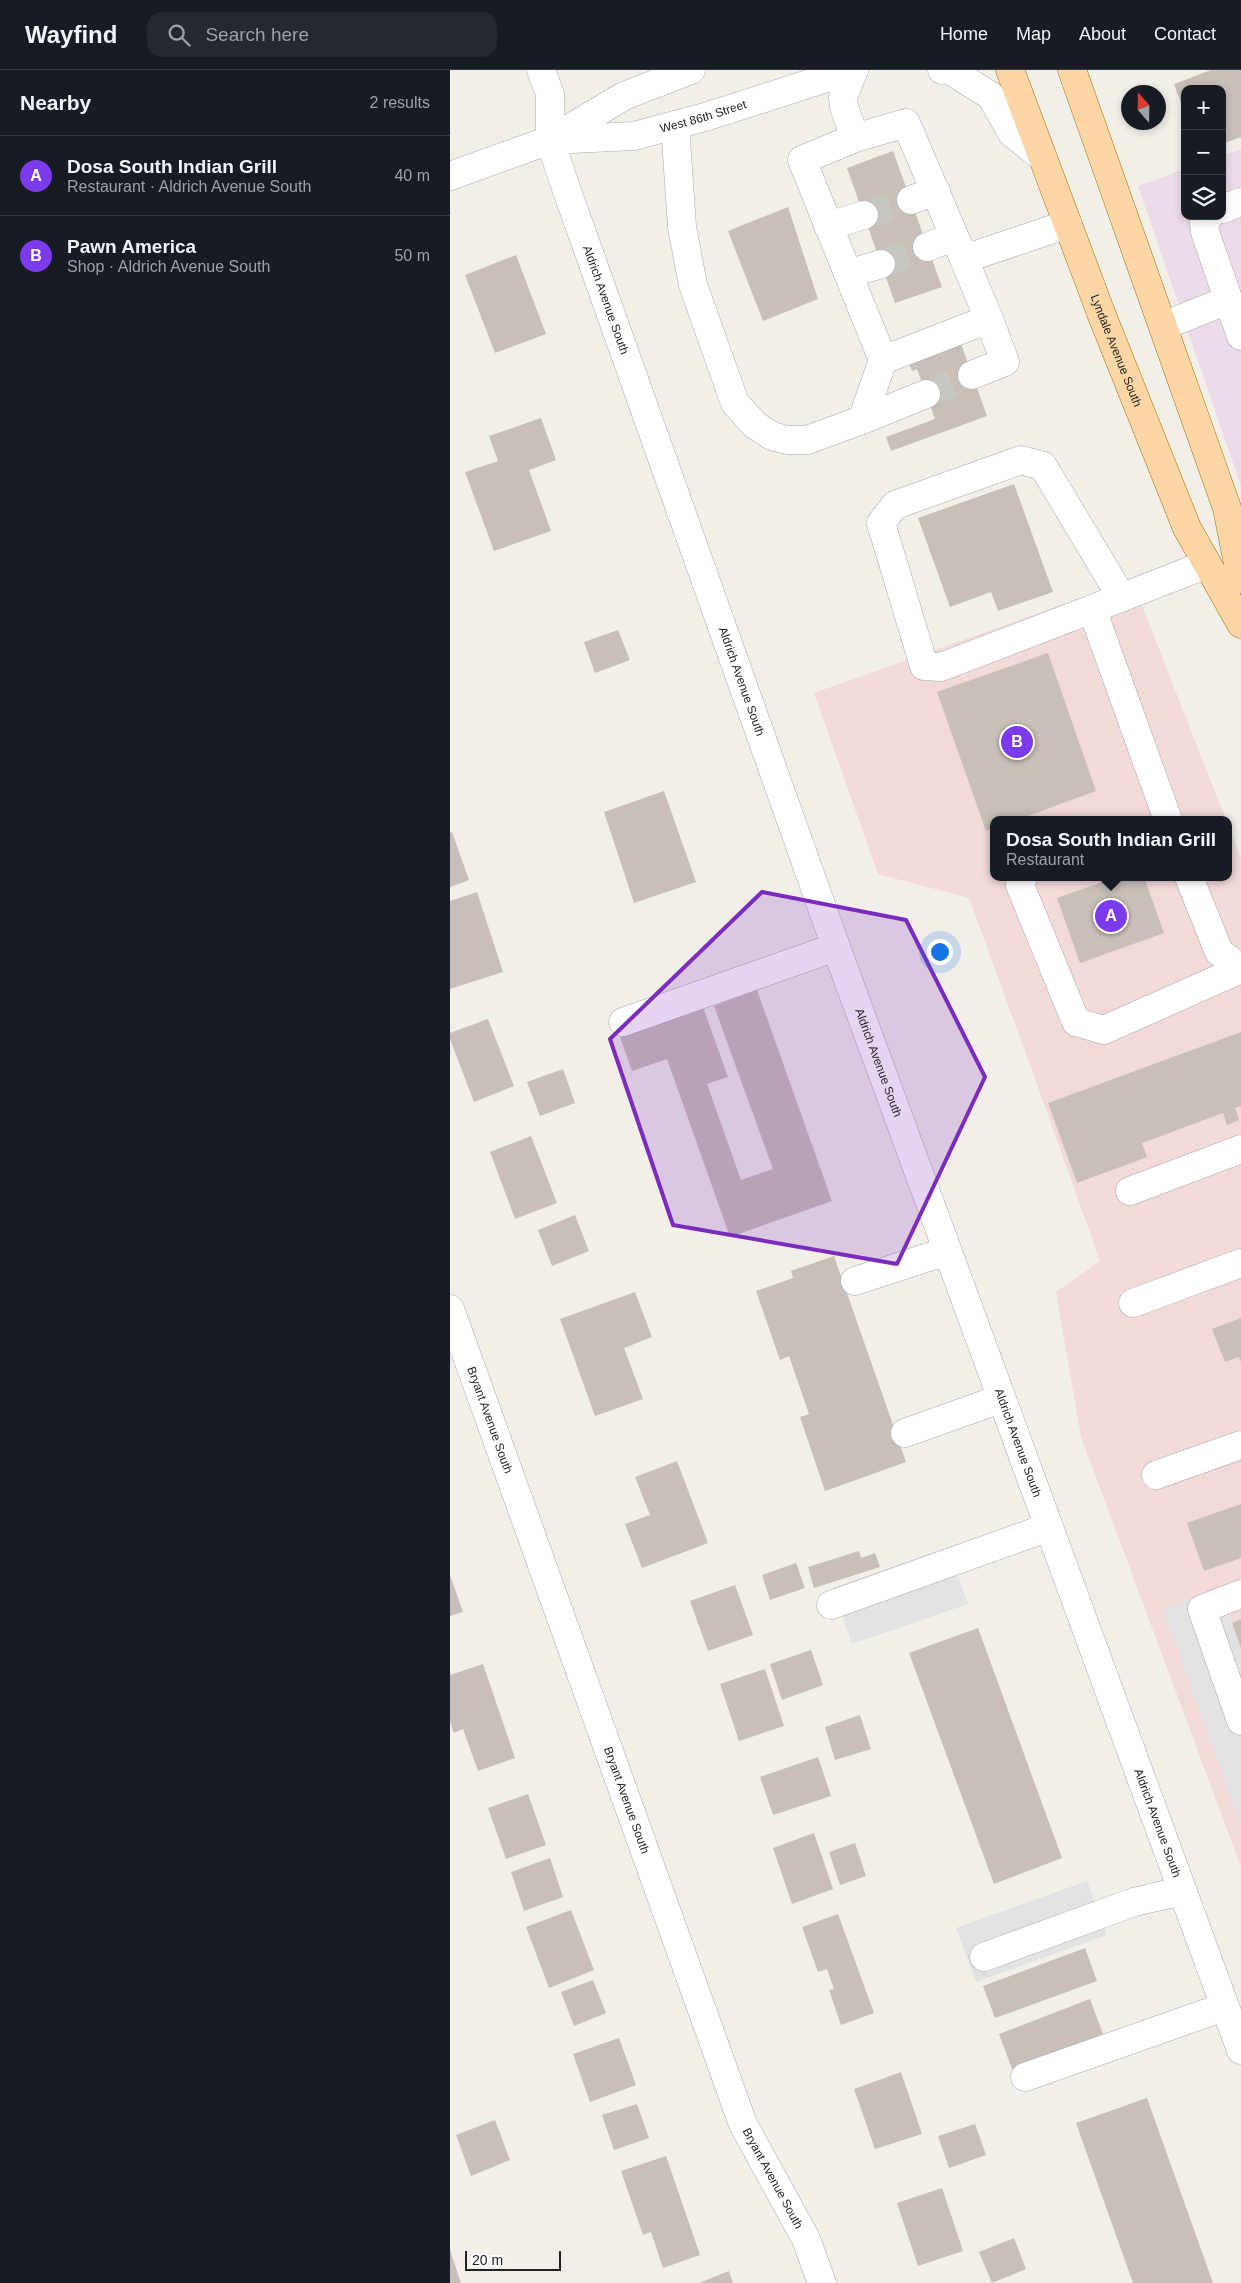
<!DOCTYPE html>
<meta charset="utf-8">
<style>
:root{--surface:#171b24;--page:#242831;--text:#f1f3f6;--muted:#9ea1a6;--line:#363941;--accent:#7c3aed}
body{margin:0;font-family:Helvetica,sans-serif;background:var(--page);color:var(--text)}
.controls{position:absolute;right:15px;top:15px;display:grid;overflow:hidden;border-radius:10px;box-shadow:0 2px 8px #0003}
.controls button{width:45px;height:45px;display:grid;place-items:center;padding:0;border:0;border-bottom:1px solid var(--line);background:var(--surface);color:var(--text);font:25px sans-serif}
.compass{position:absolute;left:671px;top:15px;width:45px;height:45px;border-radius:50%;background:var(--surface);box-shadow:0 2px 8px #0003;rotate:340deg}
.scale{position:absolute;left:15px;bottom:12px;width:96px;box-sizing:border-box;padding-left:5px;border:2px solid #222;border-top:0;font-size:14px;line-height:18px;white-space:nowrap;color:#222;-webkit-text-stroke:4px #fff;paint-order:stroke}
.you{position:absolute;left:489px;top:881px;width:18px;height:18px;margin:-12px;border:4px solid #fff;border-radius:50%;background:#1a73e8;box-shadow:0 0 0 8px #1a73e833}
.badge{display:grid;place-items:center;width:32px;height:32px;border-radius:50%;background:var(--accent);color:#fff;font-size:16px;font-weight:700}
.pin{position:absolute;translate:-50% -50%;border:2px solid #fff;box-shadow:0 1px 5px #0006}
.popup{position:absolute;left:540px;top:746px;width:242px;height:65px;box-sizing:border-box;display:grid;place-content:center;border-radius:10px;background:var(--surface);filter:drop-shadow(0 1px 4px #0005);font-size:16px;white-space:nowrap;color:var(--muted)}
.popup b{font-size:19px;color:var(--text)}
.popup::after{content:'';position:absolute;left:50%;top:100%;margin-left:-10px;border:10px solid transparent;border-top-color:var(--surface)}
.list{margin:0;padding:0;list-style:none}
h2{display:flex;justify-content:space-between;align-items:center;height:65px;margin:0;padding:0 20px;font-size:21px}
h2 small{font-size:16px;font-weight:400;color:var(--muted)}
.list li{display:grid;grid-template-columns:32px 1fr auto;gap:15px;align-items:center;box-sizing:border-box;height:80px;padding:0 20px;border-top:1px solid var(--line)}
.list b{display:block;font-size:19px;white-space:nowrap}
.list p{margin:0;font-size:16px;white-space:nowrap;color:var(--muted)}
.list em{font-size:16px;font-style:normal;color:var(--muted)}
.icon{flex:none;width:28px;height:28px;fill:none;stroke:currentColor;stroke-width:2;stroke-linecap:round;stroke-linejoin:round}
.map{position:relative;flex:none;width:791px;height:2213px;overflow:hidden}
header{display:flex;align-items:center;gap:30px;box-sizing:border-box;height:70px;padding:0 25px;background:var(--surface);border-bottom:1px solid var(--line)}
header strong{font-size:24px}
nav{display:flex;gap:28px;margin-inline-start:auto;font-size:18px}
.search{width:350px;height:45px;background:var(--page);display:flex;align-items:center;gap:12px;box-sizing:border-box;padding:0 18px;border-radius:15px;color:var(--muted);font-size:19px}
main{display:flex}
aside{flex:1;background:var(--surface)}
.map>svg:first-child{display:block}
</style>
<header>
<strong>Wayfind</strong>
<div class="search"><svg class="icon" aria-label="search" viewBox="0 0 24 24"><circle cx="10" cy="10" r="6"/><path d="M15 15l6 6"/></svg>Search here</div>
<nav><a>Home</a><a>Map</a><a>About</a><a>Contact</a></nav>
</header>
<main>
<aside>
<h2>Nearby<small>2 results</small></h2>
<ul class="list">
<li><span class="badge">A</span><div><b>Dosa South Indian Grill</b><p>Restaurant · Aldrich Avenue South</p></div><em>40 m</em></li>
<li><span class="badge">B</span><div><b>Pawn America</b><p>Shop · Aldrich Avenue South</p></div><em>50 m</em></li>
</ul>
</aside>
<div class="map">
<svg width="791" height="2213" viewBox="0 0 791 2213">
<rect width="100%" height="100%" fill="#f2efe9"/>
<path fill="#f2dad9" d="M682,510L776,750H544V807H778L779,757L791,789V1797L631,1367L606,1222L650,1191L583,1003L519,828L428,804L364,623Z"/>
<path fill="#ebdbe8" d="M791,79V416L688,116L735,99V146H772V86Z"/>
<g fill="#e2e2e2">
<path d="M498,1477L518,1534L402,1574L383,1518Z"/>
<path d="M770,1519L791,1579V1756L713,1539Z"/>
<path d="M637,1811L657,1865L526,1912L506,1858Z"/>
</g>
<g fill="#c7bfb8">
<path d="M761,0H791V67L772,74V19H735V44L724,14Z"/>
<path d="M443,81L492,217L445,233L397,98Z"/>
<path d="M338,137L368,229L313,251L278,161Z"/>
<path d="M66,185L96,264L45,283L15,205Z"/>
<path d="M511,274L537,346L441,381L436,367L485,349L467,299L462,301L459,293Z"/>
<path d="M91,348L106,390L79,400L101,461L44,481L15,402L48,391L39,366Z"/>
<path d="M564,414L603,522L548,541L541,522L500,537L468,448Z"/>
<path d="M168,560L180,590L145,603L134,572Z"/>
<path d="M598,583L646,721L567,750H544V758L536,761L487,622Z"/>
<path d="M214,721L246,812L184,833L154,742Z"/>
<path d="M2,762L19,810L0,817V763Z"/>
<path d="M667,807H694L714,863L630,893L607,828Z"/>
<path d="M27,822L53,902L0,919V831Z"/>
<path d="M307,920L382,1131L280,1167L217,989L182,1001L170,967L253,937L278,1007L257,1014L291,1110L323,1099L264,936Z"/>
<path d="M38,949L64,1016L24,1032L0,969V963Z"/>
<path d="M791,962V1036L785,1038L789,1050L777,1055L773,1043L692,1073L697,1087L627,1113L598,1033Z"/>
<path d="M113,999L125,1033L90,1046L77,1012Z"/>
<path d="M81,1066L107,1133L65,1149L40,1082Z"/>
<path d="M125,1145L139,1181L102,1196L88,1160Z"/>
<path d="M384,1186L456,1392L375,1421L350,1347L359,1344L339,1286L330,1290L306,1221L343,1208L341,1201Z"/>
<path d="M185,1222L202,1267L174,1278L193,1329L145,1346L110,1249Z"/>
<path d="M791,1248V1292L789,1287L775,1292L762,1259Z"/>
<path d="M227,1391L258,1473L192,1498L175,1454L200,1445L185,1407Z"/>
<path d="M791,1434V1488L754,1501L737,1453Z"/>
<path d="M409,1481L411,1488L425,1483L430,1497L364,1518L358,1497Z"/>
<path d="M346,1493L355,1518L320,1530L312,1505Z"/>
<path d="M0,1505L13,1542L0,1546Z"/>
<path d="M285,1515L303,1565L258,1581L240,1531Z"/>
<path d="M791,1549V1578L782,1553Z"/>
<path d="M528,1558L612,1788L544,1814L459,1583Z"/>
<path d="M361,1580L373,1615L332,1630L320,1594Z"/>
<path d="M33,1594L65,1688L28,1701L13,1659L4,1663L0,1651V1605Z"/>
<path d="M315,1599L334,1656L289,1671L270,1614Z"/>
<path d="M410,1645L421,1679L385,1690L375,1657Z"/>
<path d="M368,1687L381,1726L323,1745L310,1707Z"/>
<path d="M78,1724L96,1775L56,1789L38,1738Z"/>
<path d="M364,1763L383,1819L342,1834L323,1778Z"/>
<path d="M405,1773L416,1806L390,1815L379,1782Z"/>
<path d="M100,1788L113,1827L74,1841L61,1802Z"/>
<path d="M121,1840L144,1900L99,1918L76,1857Z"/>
<path d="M388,1844L424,1943L391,1955L379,1920L384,1919L377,1899L368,1902L352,1857Z"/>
<path d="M635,1878L647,1911L545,1948L533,1916Z"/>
<path d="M143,1910L156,1943L124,1956L111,1922Z"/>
<path d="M640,1929L653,1964L562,1999L549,1964Z"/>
<path d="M169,1968L186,2015L140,2032L123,1984Z"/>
<path d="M451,2002L472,2064L425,2079L404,2019Z"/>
<path d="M697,2028L763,2213H683L626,2053Z"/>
<path d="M187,2034L199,2068L164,2080L152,2045Z"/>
<path d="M45,2050L60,2090L21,2106L6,2065Z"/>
<path d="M525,2054L536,2085L499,2098L488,2066Z"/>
<path d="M216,2086L250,2185L213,2198L201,2162L193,2165L171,2101Z"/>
<path d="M492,2118L513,2181L468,2196L447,2133Z"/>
<path d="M564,2168L576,2199L542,2213L529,2182Z"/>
<path d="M0,2180L11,2213H0Z"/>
<path d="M279,2201L283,2213H249Z"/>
</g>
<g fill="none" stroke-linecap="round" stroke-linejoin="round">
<g stroke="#c8c6c1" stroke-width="28" stroke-dasharray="28 14" stroke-linecap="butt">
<path d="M414,145L461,130"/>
<path d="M431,194L477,177"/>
<path d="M476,324L522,305"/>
</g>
<defs>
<g id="minor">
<path id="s1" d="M91,0L100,24V70L116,118L386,877L791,1980"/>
<path d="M404,0L393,27L394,37L405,68L456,53L514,189"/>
<path d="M492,0L501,1L541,26L562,63L593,88"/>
<path d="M225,55L232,157L243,215L285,333L305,355L322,366L337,370H357L412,350L433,290L539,249L514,189L618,154"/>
<path d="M405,68L352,90L433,290"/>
<path id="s2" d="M100,70L184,66L255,47L402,0"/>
<path d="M0,106L100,70L174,26L241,0"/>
<path d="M461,130L486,121"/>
<path d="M772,139L791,132"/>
<path d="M759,146L754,153L755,162L791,266"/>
<path d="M378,156L414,145"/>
<path d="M477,177L504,167"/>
<path d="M398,204L431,194"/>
<path d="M713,256L778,230"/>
<path d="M522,305L555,292L539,249"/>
<path d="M412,350L476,324"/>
<path d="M672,528L593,396L571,390L445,435L431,453L474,596L491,597C580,563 669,529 757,494"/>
<path d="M642,539L718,750"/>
<path d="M573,807L570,815L626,952L654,960L791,899"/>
<path d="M739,807L769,882L791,898"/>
<path d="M173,952L386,877"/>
<path d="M680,1121L791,1079"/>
<path d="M405,1211L497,1181"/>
<path d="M683,1233L791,1193"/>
<path id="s3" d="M0,1239L293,2054L356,2169L372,2213"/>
<path d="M455,1363L550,1329"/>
<path d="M706,1405L791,1375"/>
<path d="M791,1524L752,1539L791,1651"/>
<path d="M381,1535L599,1457"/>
<path d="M534,1887L684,1832L732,1821"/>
<path d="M575,2007L774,1937"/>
</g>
<g id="major">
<path id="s4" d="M560,0L651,243L737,458L791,554"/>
<path d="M622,0L777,438L791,509"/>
</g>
</defs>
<use href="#minor" stroke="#a9a9a9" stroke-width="29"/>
<use href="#major" stroke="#a06b00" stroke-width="29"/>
<use href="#minor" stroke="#fff" stroke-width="28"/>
<use href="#major" stroke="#fcd6a4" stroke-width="28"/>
</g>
<path fill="#7b2cbf" fill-opacity="0.2" stroke="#7b2cbf" stroke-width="4" stroke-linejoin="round" d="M312,822L456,850L535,1007L447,1194L223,1155L160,969Z"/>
<g text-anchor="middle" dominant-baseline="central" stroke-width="4" stroke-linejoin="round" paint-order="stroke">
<g font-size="12" fill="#222" stroke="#fff">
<text stroke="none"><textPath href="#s2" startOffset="156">West 86th Street</textPath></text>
<text stroke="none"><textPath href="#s1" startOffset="241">Aldrich Avenue South</textPath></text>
<text stroke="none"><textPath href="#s4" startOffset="300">Lyndale Avenue South</textPath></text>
<text stroke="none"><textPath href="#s1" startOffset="646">Aldrich Avenue South</textPath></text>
<text stroke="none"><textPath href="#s1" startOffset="1051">Aldrich Avenue South</textPath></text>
<text stroke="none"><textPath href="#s3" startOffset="118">Bryant Avenue South</textPath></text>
<text stroke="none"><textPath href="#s1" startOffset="1456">Aldrich Avenue South</textPath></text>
<text stroke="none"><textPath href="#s3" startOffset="522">Bryant Avenue South</textPath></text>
<text stroke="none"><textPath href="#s1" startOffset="1861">Aldrich Avenue South</textPath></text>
<text stroke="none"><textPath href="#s3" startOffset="928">Bryant Avenue South</textPath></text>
</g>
</g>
</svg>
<div class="controls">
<button>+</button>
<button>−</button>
<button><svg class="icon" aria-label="layers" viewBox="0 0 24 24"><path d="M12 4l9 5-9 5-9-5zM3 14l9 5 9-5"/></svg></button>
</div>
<svg class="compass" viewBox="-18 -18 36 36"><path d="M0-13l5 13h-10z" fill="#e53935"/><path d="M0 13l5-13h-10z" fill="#9ea1a6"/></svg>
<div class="scale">20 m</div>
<div class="you"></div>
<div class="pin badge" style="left:661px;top:846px">A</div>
<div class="popup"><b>Dosa South Indian Grill</b>Restaurant</div>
<div class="pin badge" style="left:567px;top:672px">B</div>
</div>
</main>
